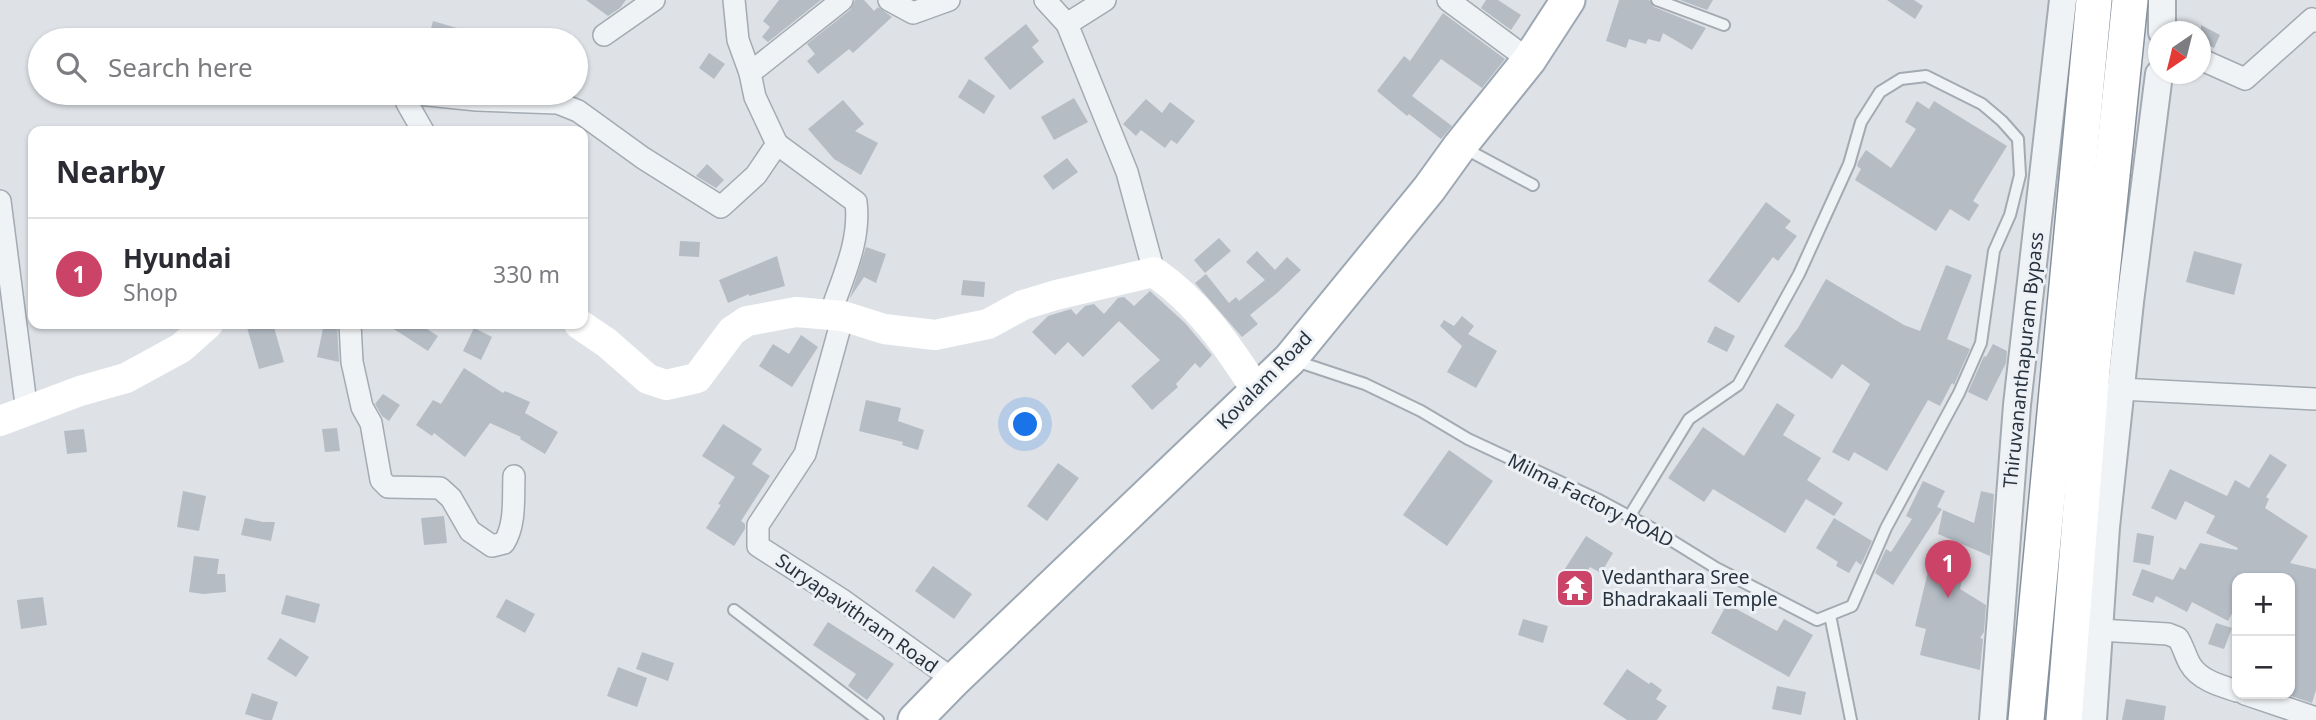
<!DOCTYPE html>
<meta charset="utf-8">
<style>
:root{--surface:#fff;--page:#f7f7f7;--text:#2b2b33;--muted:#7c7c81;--line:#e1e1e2;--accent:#cb4467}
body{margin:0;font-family:"Noto Sans",sans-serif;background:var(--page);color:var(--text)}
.controls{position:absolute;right:21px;bottom:21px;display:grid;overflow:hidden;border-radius:14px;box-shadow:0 2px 5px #0004}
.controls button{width:63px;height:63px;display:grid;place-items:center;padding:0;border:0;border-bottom:2px solid var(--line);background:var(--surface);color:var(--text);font:35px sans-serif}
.compass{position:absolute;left:2148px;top:21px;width:63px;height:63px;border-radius:50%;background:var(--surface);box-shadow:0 2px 5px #0004;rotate:215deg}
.you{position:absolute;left:1026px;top:425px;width:24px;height:24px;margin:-18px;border:5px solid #fff;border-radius:50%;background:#1a73e8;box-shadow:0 0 0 10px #1a73e833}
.badge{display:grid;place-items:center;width:46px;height:46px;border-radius:50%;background:var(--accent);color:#fff;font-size:23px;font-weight:700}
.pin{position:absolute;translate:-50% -58px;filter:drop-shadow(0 2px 4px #0008)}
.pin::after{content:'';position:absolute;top:37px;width:24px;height:21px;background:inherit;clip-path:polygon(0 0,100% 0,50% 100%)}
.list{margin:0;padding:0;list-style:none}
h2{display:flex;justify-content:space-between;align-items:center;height:91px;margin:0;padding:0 28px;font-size:30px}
h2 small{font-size:23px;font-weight:400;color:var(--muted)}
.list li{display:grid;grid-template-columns:46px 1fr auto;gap:21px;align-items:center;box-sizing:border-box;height:112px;padding:0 28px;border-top:2px solid var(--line)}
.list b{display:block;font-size:26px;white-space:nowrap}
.list p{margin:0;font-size:23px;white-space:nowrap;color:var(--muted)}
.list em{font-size:23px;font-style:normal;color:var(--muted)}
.icon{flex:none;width:38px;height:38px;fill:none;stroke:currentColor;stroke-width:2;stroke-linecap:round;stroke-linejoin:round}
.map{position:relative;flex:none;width:2316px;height:720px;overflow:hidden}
.search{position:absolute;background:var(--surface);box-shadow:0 2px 5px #0004;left:28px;top:28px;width:560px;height:77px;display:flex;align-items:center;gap:18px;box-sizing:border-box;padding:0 24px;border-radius:38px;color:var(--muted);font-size:26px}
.panel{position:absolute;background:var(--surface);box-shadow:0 2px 5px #0004;left:28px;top:126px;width:560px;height:203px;border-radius:14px}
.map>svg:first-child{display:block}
</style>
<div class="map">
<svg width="2316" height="720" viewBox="0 0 2316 720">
<rect width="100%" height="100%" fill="#dee2e7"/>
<g fill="#b5bcc4">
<path d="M586,0H626L620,8L608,16Z"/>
<path d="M779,0H821L768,42L762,37L770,27L763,21Z"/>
<path d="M855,0H864L874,11L878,7L892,17L853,53L849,49L818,74L807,61L815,54L807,44L850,10Z"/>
<path d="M1486,0H1498L1521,15L1511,30L1481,8Z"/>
<path d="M1619,0H1649L1654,7L1706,28L1692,50L1663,33L1660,42L1648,39L1646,44L1629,39L1626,48L1606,41Z"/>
<path d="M1680,0H1713L1707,10Z"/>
<path d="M1887,0H1914L1923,6L1915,19Z"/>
<path d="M1443,13L1505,59L1482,88L1441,59L1412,96L1452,126L1441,139L1409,114L1407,116L1377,91L1404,56L1410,61Z"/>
<path d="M433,21L484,36L483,40H428Z"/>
<path d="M1026,24L1039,41L1032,47L1044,62L1010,90L984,58Z"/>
<path d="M2201,25L2220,35L2214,48L2201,41Z"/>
<path d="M709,53L725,64L714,79L699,68Z"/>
<path d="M969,79L995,96L984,114L958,97Z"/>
<path d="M1074,98L1088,122L1054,140L1041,117Z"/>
<path d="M1146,99L1162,113L1170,102L1195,121L1177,144L1171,140L1165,148L1141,130L1136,136L1123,124Z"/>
<path d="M843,100L864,124L855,131L878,143L861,175L834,159L808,129Z"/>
<path d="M1917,101L1929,109L1934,101L2007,146L1973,201L1979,205L1969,221L1950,209L1936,231L1855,180L1861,169L1857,166L1858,162L1866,150L1891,168L1916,129L1905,122Z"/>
<path d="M1067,158L1078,172L1053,190L1043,176Z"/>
<path d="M707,164L724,180L716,188L696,176Z"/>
<path d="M1766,202L1791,221L1785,228L1797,236L1778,261L1773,257L1739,303L1708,281Z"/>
<path d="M1219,238L1231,251L1205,273L1194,260Z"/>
<path d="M680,241L700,242L699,257L679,256Z"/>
<path d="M866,247L886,254L876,283L864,277L850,298Z"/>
<path d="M1257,251L1275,270L1287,257L1301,270L1277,293L1250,315L1258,324L1242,337L1195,283L1206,274L1229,303L1236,297L1239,301L1265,280L1246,262Z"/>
<path d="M2194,251L2242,264L2234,295L2186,282Z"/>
<path d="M777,256L785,286L749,296V294L728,303L719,280Z"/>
<path d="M1946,265L1972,275L1947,339L1970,349L1954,385L1952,383L1940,406L1928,400L1887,471L1854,452L1849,461L1832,452L1870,384L1842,364L1832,379L1784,346L1798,328L1826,279L1904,325L1920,331Z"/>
<path d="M963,280L985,282L984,297L961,295Z"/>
<path d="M1150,291L1185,323L1212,355L1200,368L1195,363L1176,384L1178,387L1152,410L1131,386L1160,360L1119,321L1083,357L1068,342L1055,355L1032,332L1048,316L1071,309L1076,315L1085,306L1094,304L1104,314L1118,298L1124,297L1134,306Z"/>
<path d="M1462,316L1474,326L1468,334L1497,351L1476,388L1447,372L1462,346L1440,326L1444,320L1454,326Z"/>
<path d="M246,324H273L284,362L259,369Z"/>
<path d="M324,324H337L339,362L317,357Z"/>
<path d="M386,324H419L438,336L428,351Z"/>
<path d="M1715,326L1735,336L1727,352L1707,342Z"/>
<path d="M474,328L492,337L481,360L463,351Z"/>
<path d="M801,335L818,347L792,387L759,366L773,344L789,354Z"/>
<path d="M1993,344L2007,351L2006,363L1987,401L1968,392L1984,356L1986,357Z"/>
<path d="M464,368L503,393L505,391L530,402L525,413L558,432L545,454L520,439L521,437L490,423L465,457L434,433L432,436L416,425L433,400L441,404Z"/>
<path d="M383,394L400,405L389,421L382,416L375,404Z"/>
<path d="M866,400L901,408L898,421L924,430L918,450L902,445L903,442L859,431Z"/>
<path d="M1777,403L1795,415L1783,435L1821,458L1807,480L1843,503L1834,516L1806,499L1785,533L1713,489L1704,502L1668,478L1703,427L1744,456Z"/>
<path d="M723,424L762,449L752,464L770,476L741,521L745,524V529L734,546L706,528L721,505L718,504L735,477L702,456Z"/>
<path d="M337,428L340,451L325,452L322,429Z"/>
<path d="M84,429L87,452L67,454L64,431Z"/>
<path d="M1449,450L1493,481L1447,546L1403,515Z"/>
<path d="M2270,454L2287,465L2266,497L2269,499L2265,508L2308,536L2290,563L2316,569V690L2312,703L2285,694H2290V578H2237V590L2232,601L2237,604L2228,621L2192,602L2187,612L2156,596L2153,603L2132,595L2142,569L2173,580L2180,567L2185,570L2200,543L2237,550L2238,548L2206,533L2215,516L2185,501L2176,520L2151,508L2170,469L2227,496L2235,480L2249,488Z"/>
<path d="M1058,463L1079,478L1047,521L1027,506Z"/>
<path d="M1923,481L1945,491L1937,507L1942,509L1893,585L1875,573L1886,549L1891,552L1912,519L1906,516Z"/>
<path d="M183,491L206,496L199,531L177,527Z"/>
<path d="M1981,491L1994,494L1990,556L1938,534L1943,510L1974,523Z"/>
<path d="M444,516L447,543L424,545L421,518Z"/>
<path d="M245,518L263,522H275L271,541L241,535Z"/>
<path d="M1834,518L1872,541L1861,565L1856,561L1849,573L1836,566L1838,562L1816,548Z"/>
<path d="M2137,533L2154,536L2150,565L2133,562Z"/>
<path d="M1586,536L1613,553L1601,573L1590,567L1578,585L1561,575Z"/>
<path d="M194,556L219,559L217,574H225L226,592L203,594L189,592Z"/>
<path d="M933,566L972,594L954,619L915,591Z"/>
<path d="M1929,567L1963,575L1960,589L1986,605L1984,632L1980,638L1983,639L1980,670L1920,655L1926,629L1915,626Z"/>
<path d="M286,595L320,604L315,623L281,614Z"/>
<path d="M43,597L47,625L21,629L17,600Z"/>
<path d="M506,599L535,614L525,633L496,617Z"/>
<path d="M1727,604L1777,631L1784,619L1813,635L1789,677L1711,633Z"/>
<path d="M1523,619L1548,626L1543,643L1518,635Z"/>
<path d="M828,622L894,664L867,700L848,686L856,674L813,645Z"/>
<path d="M2216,623L2232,628L2224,649L2208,644Z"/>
<path d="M280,638L309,657L296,677L267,659Z"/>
<path d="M642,652L674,663L668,681L636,669Z"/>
<path d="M618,667L647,678L637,707L607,696Z"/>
<path d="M1627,669L1649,684L1651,682L1662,690L1656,699L1667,706L1657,720H1627L1603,704Z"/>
<path d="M1777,686L1806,692L1801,715L1772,709Z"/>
<path d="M252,693L278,702L272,720H264L245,714Z"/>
<path d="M2126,699L2166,706L2164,720H2122Z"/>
</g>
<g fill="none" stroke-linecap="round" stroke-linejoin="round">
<defs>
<g id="service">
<path d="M1657,0L1724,25"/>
<path d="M1464,148L1533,185"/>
<path d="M1296,361L1365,384L1421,411L1468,439L1597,499L1653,529L1716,568L1817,620L1852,606L1886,528L1959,393L1981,343L1994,251L2010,215L2020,175L2018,139L2002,121L1982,104L1926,76L1901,79L1880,92L1861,122L1849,164L1799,274L1738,385L1689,419L1629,517"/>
<path d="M734,610L878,720"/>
<path d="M1830,615L1851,720"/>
</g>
<g id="minor">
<path d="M734,0L738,40L750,73"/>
<path d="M889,0L913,13L949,0"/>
<path d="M1045,0L1067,24L1127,172L1154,272"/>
<path d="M1448,0L1529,60"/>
<path d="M1067,24L1105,0"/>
<path d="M604,35L654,0"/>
<path d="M2200,59L2245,79L2312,19L2316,21"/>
<path d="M423,131L407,103L408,93L477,100L558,103L578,111L643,158L721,207L756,175L777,144L856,202C861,241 842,279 830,315"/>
<path d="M777,144L755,97L750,73L842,0"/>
<path d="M0,201L27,412"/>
<path d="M843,316L805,454L758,525V546L841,599L954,680"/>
<path d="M350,324L352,362L362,407L371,423L381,480L388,487L440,488L451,498L470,531L492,546L504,543C516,524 513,498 514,476"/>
<path d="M2120,389L2316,399"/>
<path d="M2099,630L2168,634L2178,638C2183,646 2185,655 2190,664C2199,680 2221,686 2237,691"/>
<path d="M2245,694L2316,718"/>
</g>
<g id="tertiary">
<path d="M2162,0V32"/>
<path d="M1993,720L2017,405L2063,0"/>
<path d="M2093,720L2106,527L2130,302L2159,74"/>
</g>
<path id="primary" d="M915,720L954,680L1290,359L1429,189L1460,146L1529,60L1568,0"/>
<g id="trunk">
<path d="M2026,720L2094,0"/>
<path d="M2064,720L2092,370L2130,0"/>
</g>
</defs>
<use href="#service" stroke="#a3aab1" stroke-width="14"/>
<use href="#minor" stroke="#a3aab1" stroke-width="24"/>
<use href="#tertiary" stroke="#a3aab1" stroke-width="30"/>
<use href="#primary" stroke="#9da8b3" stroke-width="37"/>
<use href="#trunk" stroke="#86919d" stroke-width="38"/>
<use href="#service" stroke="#f0f3f6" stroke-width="10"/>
<use href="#minor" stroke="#f0f3f6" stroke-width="21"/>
<use href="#tertiary" stroke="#f0f3f6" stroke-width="26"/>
<g stroke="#fff" stroke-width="30">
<path d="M579,324L607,343L648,379L666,385L697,378L732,331L747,321L796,312L843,316L884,329L935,335L988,324L1023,305L1056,295L1154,272C1198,302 1228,346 1257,391"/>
<path d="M0,421L80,391L126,378L181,348L208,324"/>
</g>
<use href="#primary" stroke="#fff" stroke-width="33"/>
<use href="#trunk" stroke="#fff" stroke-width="35"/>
</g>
<defs>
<symbol id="temple-square" viewBox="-11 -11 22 22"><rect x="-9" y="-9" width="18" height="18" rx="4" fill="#cb4467" stroke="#edf1f5"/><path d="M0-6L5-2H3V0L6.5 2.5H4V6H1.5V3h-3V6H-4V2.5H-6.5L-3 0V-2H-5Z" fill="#fff"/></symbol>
</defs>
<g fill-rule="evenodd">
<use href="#temple-square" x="1553" y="566" width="44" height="44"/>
</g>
<g text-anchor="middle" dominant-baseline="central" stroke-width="6" stroke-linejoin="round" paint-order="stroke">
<g font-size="19" fill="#27323e" stroke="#edf1f5">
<text transform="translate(2023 360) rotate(-84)">Thiruvananthapuram Bypass</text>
<text transform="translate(1264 380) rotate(-46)">Kovalam Road</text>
<text transform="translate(1591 500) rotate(27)">Milma Factory ROAD</text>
<text transform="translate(857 613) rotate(35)">Suryapavithram Road</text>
</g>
<g font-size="19" fill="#27323e" stroke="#edf1f5" text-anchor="start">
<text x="1602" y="577">Vedanthara Sree<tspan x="1602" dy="22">Bhadrakaali Temple</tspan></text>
</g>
</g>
</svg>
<div class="controls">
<button>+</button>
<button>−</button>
</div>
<svg class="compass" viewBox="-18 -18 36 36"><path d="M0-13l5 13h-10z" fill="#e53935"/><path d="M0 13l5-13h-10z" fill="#7c7c81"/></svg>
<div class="you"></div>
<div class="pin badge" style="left:1948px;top:598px">1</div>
<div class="search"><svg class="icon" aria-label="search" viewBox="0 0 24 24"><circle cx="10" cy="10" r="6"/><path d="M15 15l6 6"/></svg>Search here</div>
<section class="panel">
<h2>Nearby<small></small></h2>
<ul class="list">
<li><span class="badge">1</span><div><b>Hyundai</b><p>Shop</p></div><em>330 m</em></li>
</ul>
</section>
</div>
